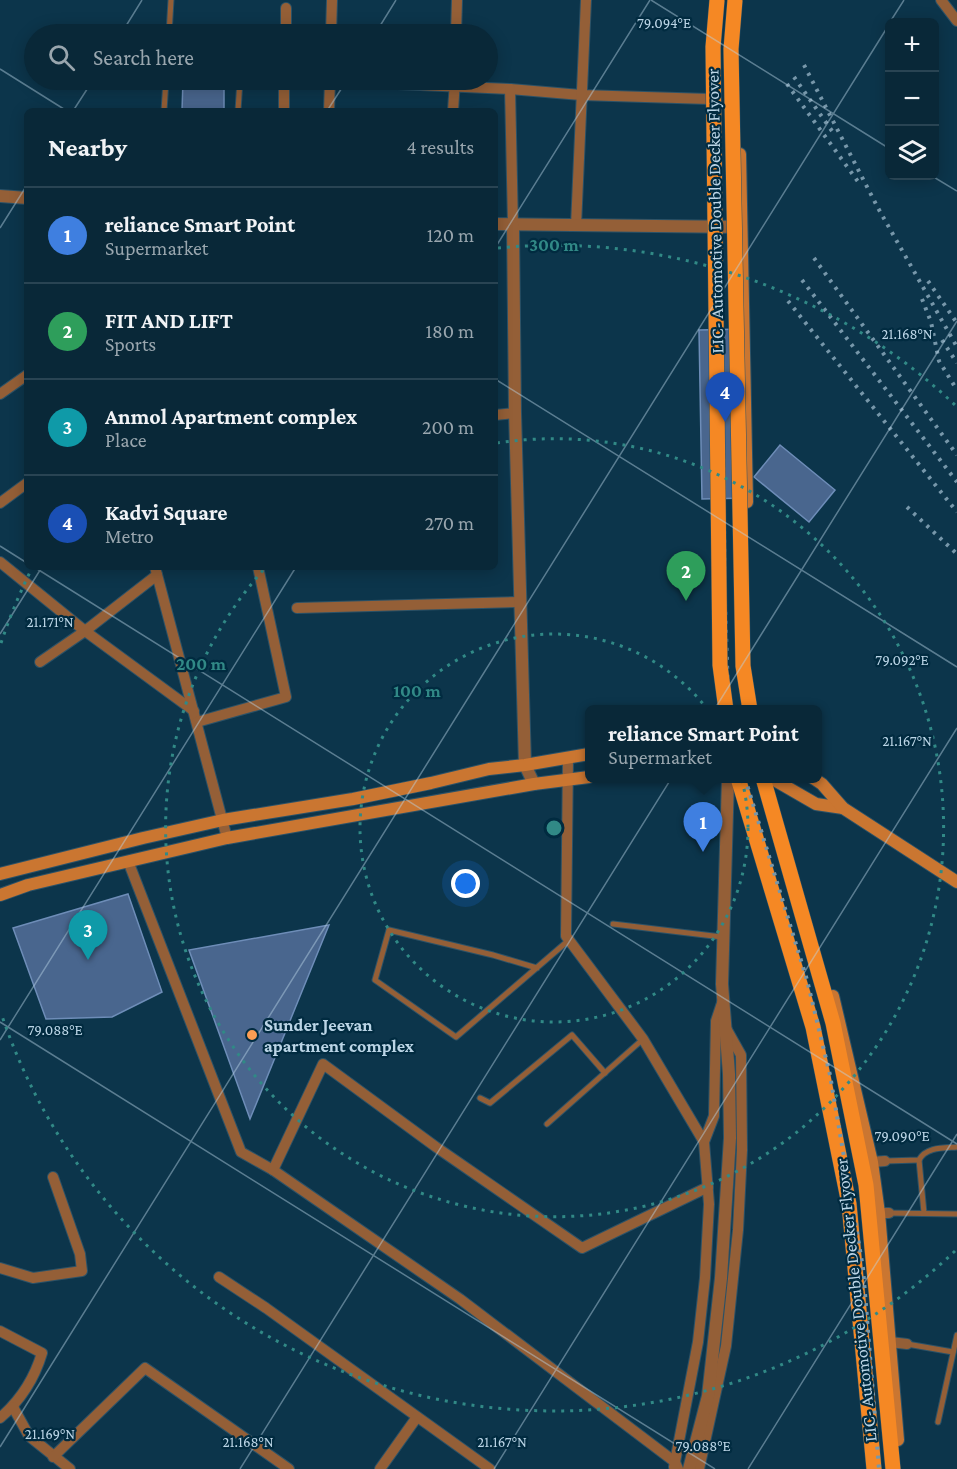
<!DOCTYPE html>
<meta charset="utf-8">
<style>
:root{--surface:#092838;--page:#173443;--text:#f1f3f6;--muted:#99a6ae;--line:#294453;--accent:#fc9d53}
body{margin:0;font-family:"Crimson Pro",serif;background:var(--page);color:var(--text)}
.controls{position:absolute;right:18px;top:18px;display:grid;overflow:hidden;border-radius:9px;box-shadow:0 3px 15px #0003}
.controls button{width:54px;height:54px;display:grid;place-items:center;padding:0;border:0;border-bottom:2px solid var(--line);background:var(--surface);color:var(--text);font:30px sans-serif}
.you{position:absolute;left:466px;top:884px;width:21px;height:21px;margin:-15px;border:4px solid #fff;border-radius:50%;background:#1a73e8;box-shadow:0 0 0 9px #1a73e833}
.badge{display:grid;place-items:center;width:39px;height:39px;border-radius:50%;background:var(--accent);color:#fff;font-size:20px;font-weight:700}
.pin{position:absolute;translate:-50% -50px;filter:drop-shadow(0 2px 3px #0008)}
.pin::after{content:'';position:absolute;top:32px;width:21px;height:18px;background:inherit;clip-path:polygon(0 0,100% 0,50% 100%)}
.popup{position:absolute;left:585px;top:705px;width:237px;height:78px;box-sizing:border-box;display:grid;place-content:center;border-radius:9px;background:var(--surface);filter:drop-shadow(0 2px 4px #0005);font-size:20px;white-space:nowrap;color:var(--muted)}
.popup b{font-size:22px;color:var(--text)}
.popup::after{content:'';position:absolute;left:50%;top:100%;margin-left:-12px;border:12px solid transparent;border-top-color:var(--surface)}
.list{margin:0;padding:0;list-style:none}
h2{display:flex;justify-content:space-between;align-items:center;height:78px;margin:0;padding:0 24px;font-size:26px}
h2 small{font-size:20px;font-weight:400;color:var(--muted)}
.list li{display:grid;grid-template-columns:39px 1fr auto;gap:18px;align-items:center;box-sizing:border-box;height:96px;padding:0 24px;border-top:2px solid var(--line)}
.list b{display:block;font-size:22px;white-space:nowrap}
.list p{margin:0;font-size:20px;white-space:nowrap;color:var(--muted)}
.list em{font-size:20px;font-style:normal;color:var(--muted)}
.icon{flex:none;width:33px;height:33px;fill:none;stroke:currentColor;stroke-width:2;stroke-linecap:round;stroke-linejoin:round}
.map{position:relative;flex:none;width:957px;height:1469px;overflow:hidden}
.search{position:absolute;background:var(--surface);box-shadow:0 3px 15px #0003;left:24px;top:24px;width:474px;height:66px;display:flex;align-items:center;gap:15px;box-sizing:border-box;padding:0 21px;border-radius:33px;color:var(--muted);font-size:22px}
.panel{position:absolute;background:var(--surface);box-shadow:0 3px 15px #0003;left:24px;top:108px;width:474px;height:462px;border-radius:9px}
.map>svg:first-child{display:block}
</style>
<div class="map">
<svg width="957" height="1469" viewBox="0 0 957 1469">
<rect width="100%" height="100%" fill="#0c354b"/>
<g fill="#49668e" stroke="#6e8db8" stroke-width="1.5">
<path d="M183,80L224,81V111H182Z"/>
<path d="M743,329L746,498L702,499L699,330Z"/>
<path d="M780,445L835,490L809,522L754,477Z"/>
<path d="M128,894L162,992L112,1017L46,1019L13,928Z"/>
<path d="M329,925L250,1119L189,950Z"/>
</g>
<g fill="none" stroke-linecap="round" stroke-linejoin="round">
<defs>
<g id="service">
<path d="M169,34L171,0"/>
<path d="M164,111L166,80"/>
<path d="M238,111L240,80"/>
<path d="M613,924L722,937"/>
<path d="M537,968L493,955L389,930L375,980L456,1037L569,940"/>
<path d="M480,1098L490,1103L572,1035L605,1073"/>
<path d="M547,1124L642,1040"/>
<path d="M919,1160L924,1213"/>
<path d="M885,1161L919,1160C926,1147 943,1148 957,1147"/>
<path d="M889,1213L957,1214"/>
<path d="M907,1344L953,1352"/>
<path d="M938,1422L957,1335"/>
</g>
<g id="minor">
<path d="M941,0L957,21"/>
<path d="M286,34V8"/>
<path d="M331,34L332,0"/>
<path d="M456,34L457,0"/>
<path d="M330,81L510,89L581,95L709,99"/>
<path d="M510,89L513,226"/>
<path d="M284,111V80"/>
<path d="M329,111L330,80"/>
<path d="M453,111L455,80"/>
<path d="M576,226L586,0"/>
<path d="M0,394L27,375"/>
<path d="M495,415L515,413"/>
<path d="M0,503L27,483"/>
<path d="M0,562L85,631L194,711"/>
<path d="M155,567L227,838"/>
<path d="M297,608L520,602"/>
<path d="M40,662L85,631L157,575"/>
<path d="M197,722L286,697L258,567"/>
<path d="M568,758L566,936L643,1039L704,1142"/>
<path d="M128,861L241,1152L273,1170L460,1299L675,1462L678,1469"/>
<path d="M872,1162L885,1161"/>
<path d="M273,1170L323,1064L436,1147L582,1248L708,1187"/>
<path d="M879,1213H889"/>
<path d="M0,1268L33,1278L82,1271L80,1254L53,1177"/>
<path d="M219,1277L266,1308L490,1469"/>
<path d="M0,1331L42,1353C34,1380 21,1400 0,1418"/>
<path d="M890,1342L907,1344"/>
<path d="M13,1407L29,1436L70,1469"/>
<path d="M53,1457L145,1368L289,1469"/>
<path d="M674,1467L698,1342L705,1278L709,1204L704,1142L714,1116L716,1021L722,1003"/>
<path d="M380,1469L417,1417"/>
<path d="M699,1469L726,1346L738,1230L742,1150L741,1055L727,1030"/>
</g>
<g id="tertiary">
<path d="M0,196L27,198"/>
<path d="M495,224L741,227"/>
<path d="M513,226L515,413L525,765L534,784"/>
<path d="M689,1469L708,1396L721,1278L730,1138L729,1074L722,984L728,778"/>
</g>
<g id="secondary">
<path d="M740,154L747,502"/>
<path d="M771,778L816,804L843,808"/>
<path d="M813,778L822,784L843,808L957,882"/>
<path d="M0,874L143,838L223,820L353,799L431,783L489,769L525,765L589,754"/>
<path d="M0,895L28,885L227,838L534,784L589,777"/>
<path d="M833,996L872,1162L879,1213L898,1440"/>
</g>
<g id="primary">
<path d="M738,778L813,1027L849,1204L874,1469"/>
<path d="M763,778L833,1023L866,1185L893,1469"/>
</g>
</defs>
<use href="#service" stroke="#2c5267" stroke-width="7"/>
<use href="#minor" stroke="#2c5267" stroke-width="12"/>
<use href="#tertiary" stroke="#2c5267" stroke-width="14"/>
<use href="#secondary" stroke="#2c5267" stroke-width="14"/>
<use href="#primary" stroke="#2c5267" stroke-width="16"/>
<use href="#service" stroke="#945f37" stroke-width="5"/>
<use href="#minor" stroke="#945f37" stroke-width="10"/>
<use href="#tertiary" stroke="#945f37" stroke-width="12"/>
<use href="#secondary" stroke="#ca7631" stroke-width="12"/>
<use href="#primary" stroke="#f58824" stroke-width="15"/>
<g stroke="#7797aa" stroke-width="4" stroke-dasharray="3 6" stroke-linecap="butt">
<path d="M721,0L718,40L725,604L728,693L731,710"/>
<path d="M804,65L878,208L957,347"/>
<path d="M794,77L832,131"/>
<path d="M787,84L859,183"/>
<path d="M814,258L957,455"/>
<path d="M802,280L957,482"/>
<path d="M928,281L957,323"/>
<path d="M922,299L931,322L939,361L957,390"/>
<path d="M788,301L957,512"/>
<path d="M942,340L957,363"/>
<path d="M907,507L957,554"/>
<path d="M745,778L807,980L830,1075L863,1268L879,1469"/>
</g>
<defs>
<g id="primary-bridge">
<path d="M717,0L713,47L720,665L726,710"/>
<path d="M735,0L731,49L743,666L750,710"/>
</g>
</defs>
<use href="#primary-bridge" stroke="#2c5267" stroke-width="16" stroke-linecap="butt"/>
<use href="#primary-bridge" stroke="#f58824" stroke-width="15"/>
</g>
<path fill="none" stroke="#bbd5e6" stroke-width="1.5" stroke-opacity="0.45" d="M651,0L890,149M890,22L904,0M121,34L142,0M375,34L396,0M0,69L67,111M73,111L93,80M327,111L347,80M932,176L957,191M0,228L27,185M495,248L650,0M495,379L957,667M0,546L27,563M34,567L957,1144M0,634L42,567M0,1022L715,1469M0,1040L296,567M0,1447L890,23M240,1469L957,321M494,1469L957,728M748,1469L957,1134"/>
<g fill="none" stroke="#318986" stroke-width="3" stroke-dasharray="3 6">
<circle cx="554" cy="828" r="194"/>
<path d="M497 443A389 389 0 1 1 265 568"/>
<path d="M955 1251A583 583 0 0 1 1 1013M1 643A583 583 0 0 1 32 568M498 248A583 583 0 0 1 955 405"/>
</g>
<circle fill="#fc9d53" stroke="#012b40" stroke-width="2" cx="252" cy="1035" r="6"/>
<g text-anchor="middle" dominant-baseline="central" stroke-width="4.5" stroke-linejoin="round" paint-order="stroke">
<g font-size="18" fill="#bbd5e6" stroke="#012b40">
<text transform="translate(715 211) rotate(-91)">LIC- Automotive Double Decker Flyover</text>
<text transform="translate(856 1300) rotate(-96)">LIC- Automotive Double Decker Flyover</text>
</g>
<g font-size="18" font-weight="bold" fill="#bbd5e6" stroke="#012b40" text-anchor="start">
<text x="264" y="1025">Sunder Jeevan<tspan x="264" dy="21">apartment complex</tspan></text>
</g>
</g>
<g font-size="15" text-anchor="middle" fill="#bbd5e6" stroke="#012b40" stroke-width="4.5" stroke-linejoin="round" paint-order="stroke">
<text x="664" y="28">79.094°E</text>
<text x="907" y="339">21.168°N</text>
<text x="50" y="627">21.171°N</text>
<text x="902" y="665">79.092°E</text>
<text x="907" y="746">21.167°N</text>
<text x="55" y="1035">79.088°E</text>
<text x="902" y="1141">79.090°E</text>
<text x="50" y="1439">21.169°N</text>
<text x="248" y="1447">21.168°N</text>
<text x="502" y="1447">21.167°N</text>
<text x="703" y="1451">79.088°E</text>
</g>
<circle cx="554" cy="828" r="9" fill="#318986" stroke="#012b40" stroke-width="3"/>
<g font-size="18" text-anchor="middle" font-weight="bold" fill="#318986" stroke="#012b40" stroke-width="4.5" stroke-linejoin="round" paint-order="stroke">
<text x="554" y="251">300 m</text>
<text x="201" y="670">200 m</text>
<text x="417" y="697">100 m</text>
</g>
</svg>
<div class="controls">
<button>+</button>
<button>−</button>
<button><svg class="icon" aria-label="layers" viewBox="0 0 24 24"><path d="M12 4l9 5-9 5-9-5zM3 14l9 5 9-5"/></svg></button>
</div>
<div class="you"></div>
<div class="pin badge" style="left:703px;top:852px;background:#3f7fe0">1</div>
<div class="popup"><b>reliance Smart Point</b>Supermarket</div>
<div class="pin badge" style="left:686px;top:601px;background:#2e9e5b">2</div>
<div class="pin badge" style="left:88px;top:960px;background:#0f9aa8">3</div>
<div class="pin badge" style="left:725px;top:422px;background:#1a4fb4">4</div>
<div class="search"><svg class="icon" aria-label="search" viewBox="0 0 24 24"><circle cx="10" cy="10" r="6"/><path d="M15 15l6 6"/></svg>Search here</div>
<section class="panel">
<h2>Nearby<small>4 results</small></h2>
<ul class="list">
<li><span class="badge" style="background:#3f7fe0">1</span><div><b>reliance Smart Point</b><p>Supermarket</p></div><em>120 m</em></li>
<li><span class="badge" style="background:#2e9e5b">2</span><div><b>FIT AND LIFT</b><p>Sports</p></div><em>180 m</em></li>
<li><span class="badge" style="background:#0f9aa8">3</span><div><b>Anmol Apartment complex</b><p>Place</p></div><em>200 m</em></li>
<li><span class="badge" style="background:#1a4fb4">4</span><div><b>Kadvi Square</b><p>Metro</p></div><em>270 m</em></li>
</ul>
</section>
</div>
